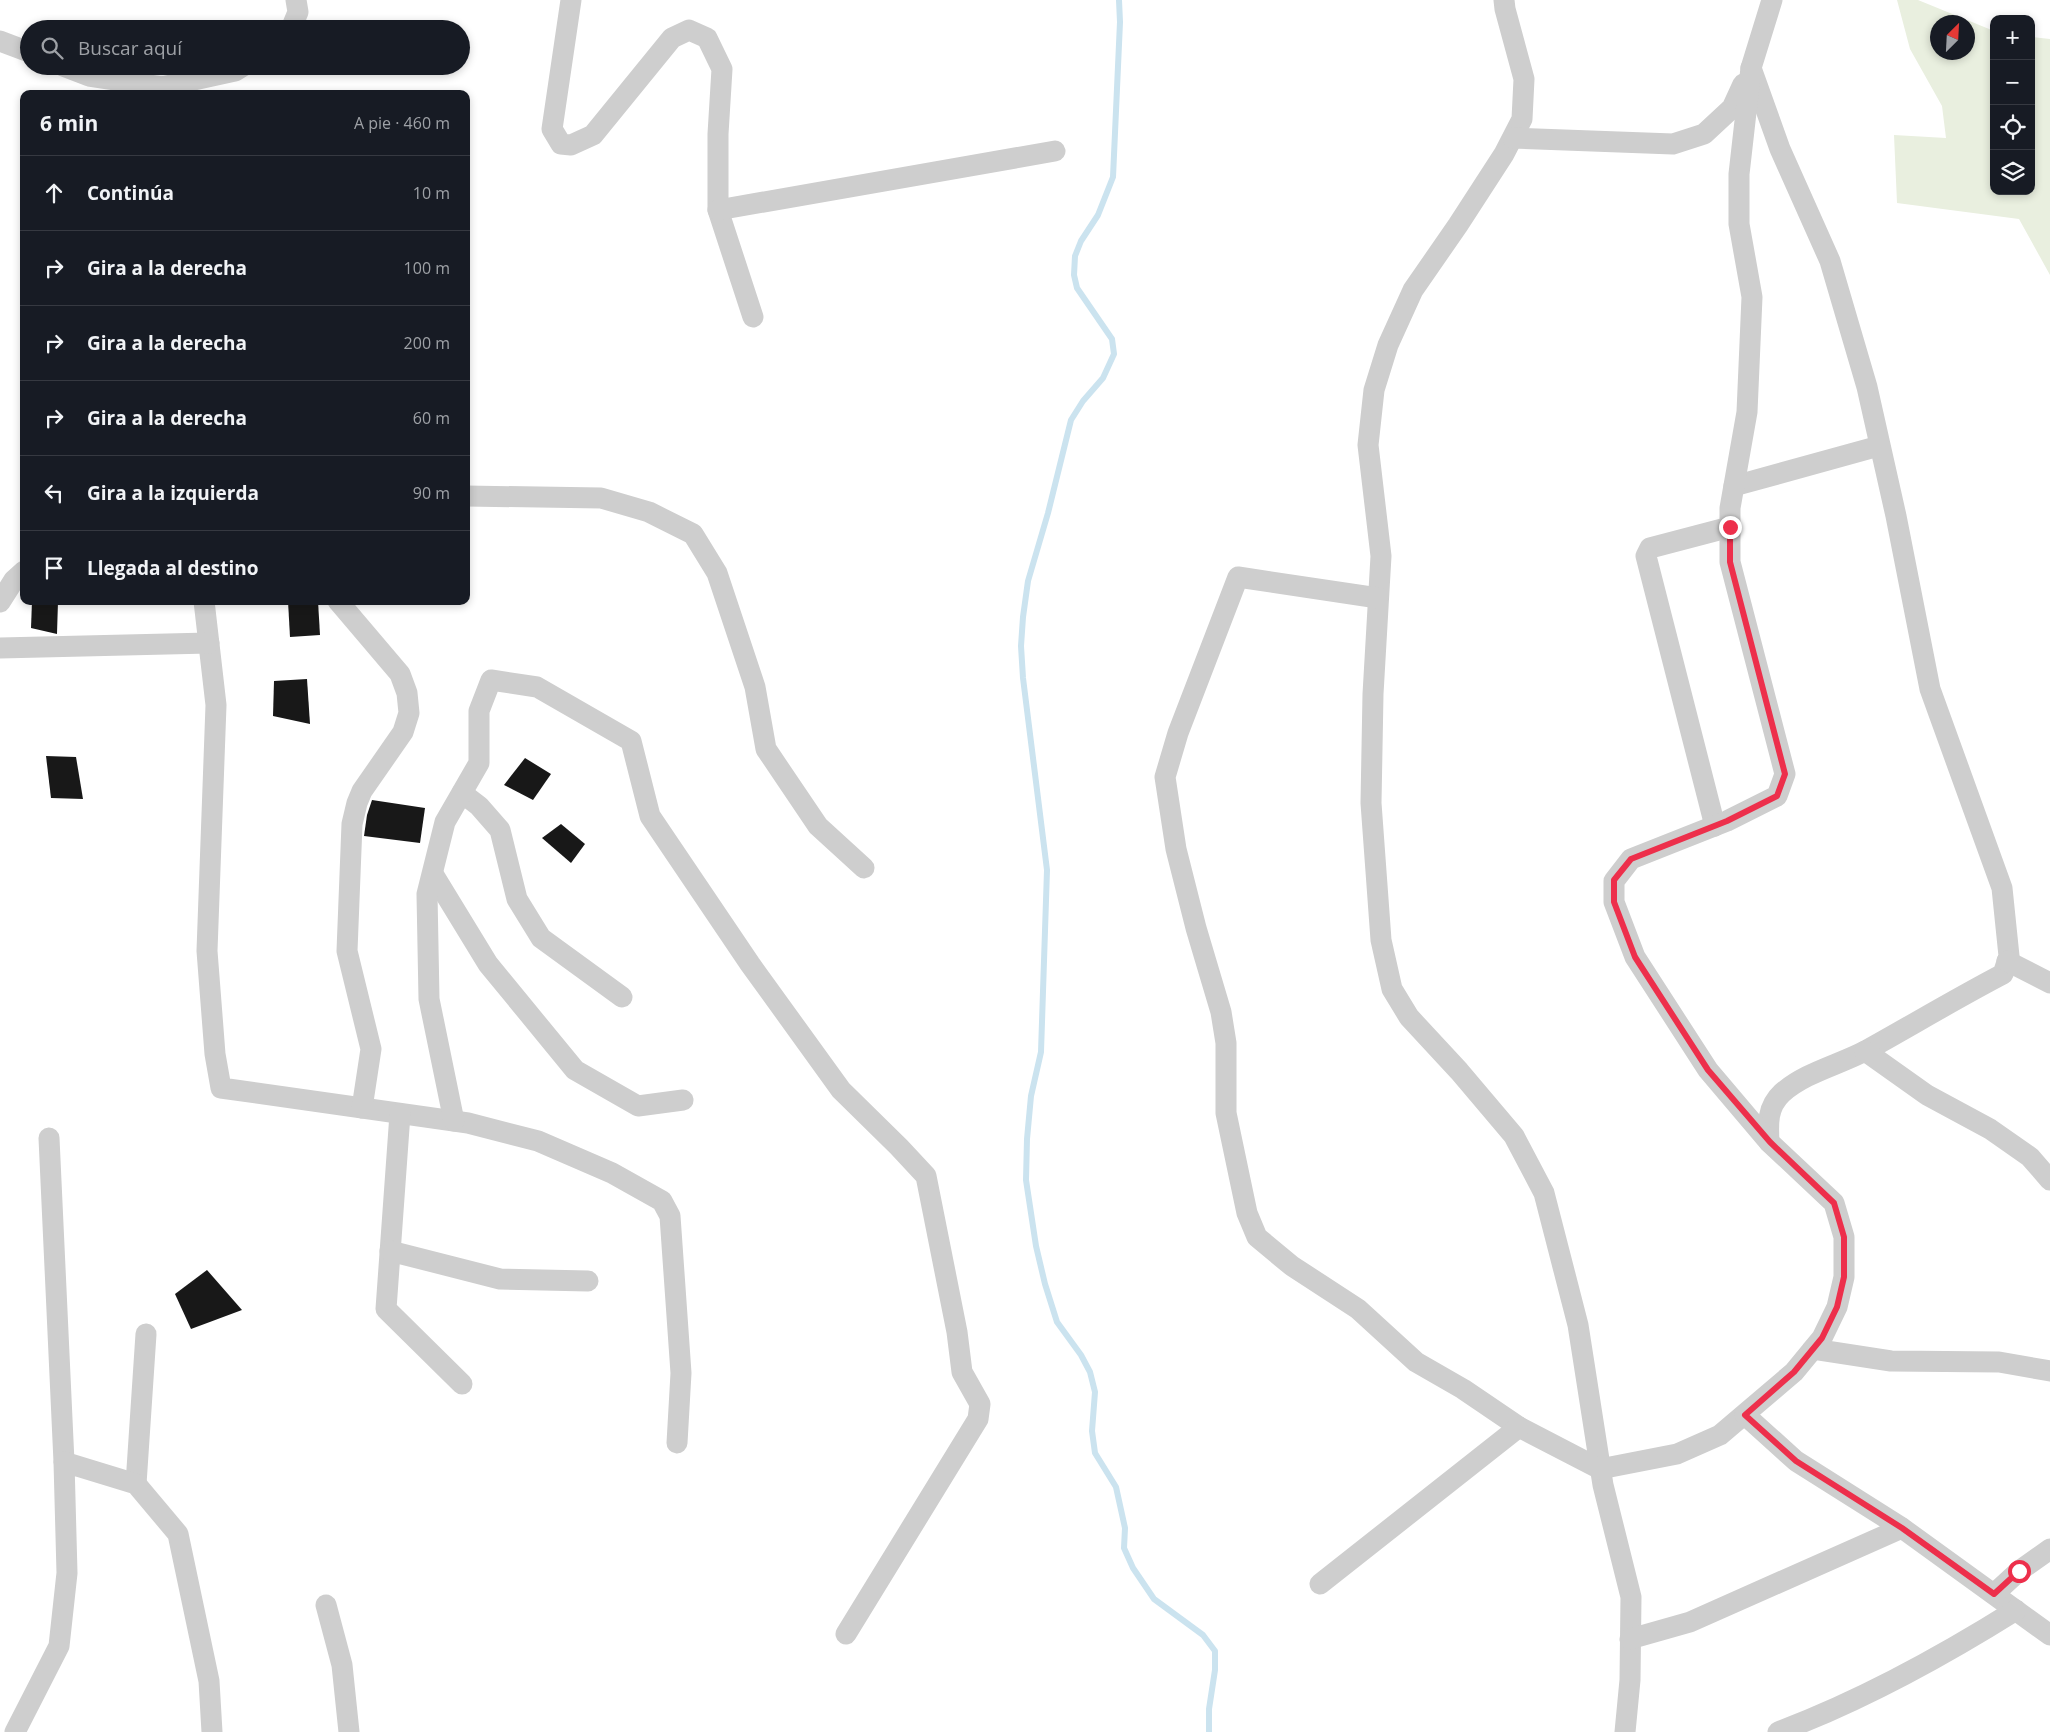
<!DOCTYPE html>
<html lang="es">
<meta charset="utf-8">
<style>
:root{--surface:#171b24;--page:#242831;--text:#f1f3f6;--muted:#9ea1a6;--line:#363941}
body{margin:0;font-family:"Open Sans",sans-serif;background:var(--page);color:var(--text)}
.controls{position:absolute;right:15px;top:15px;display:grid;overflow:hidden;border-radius:10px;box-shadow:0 2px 8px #0003}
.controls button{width:45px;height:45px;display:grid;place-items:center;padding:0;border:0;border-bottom:1px solid var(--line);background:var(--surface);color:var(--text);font:25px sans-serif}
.compass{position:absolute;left:1930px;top:15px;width:45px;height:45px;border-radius:50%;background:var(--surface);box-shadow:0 2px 8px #0003;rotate:24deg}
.stop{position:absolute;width:15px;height:15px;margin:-11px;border:4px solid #ed2f4b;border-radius:50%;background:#fff}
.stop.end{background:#ed2f4b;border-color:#fff;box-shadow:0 1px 5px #0008}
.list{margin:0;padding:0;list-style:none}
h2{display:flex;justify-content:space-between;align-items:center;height:65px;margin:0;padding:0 20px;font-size:21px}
h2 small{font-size:16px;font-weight:400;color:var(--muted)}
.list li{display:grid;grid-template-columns:32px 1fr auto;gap:15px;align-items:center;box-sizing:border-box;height:75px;padding:0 20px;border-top:1px solid var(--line)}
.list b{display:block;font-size:19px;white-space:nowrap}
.list em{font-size:16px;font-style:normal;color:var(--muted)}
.icon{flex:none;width:28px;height:28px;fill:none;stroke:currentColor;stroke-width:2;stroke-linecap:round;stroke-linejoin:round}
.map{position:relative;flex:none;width:2050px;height:1732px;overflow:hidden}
.search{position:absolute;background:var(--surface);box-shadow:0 2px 8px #0003;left:20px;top:20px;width:450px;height:55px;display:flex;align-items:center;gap:12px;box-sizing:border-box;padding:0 18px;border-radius:28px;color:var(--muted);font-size:19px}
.panel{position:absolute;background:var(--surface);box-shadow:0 2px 8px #0003;left:20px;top:90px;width:450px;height:515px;border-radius:10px}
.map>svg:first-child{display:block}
</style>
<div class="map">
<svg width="2050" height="1732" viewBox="0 0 2050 1732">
<rect width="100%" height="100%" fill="#fff"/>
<path fill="#e9efdf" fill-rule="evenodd" d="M1897,0H1918L1994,31V191H2031V37L2050,39V275L2019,219L1897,203L1894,135L1946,138L1942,106L1910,49ZM1938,22H1968V52H1938Z"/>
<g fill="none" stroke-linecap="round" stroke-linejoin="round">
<path stroke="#cbe3ef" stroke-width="6" d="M1119,0L1120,22L1113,177L1098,215L1081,241L1075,256L1074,275L1077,288L1112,339L1114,354L1103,378L1083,401L1071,420L1048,513L1028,581L1023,617L1021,646L1023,678L1047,870L1041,1052L1031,1096L1027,1139L1026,1180L1036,1246L1045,1284L1057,1322L1081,1355L1090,1372L1095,1392L1092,1431L1095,1453L1116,1487L1125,1528L1124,1548L1133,1568L1154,1599L1203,1635L1215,1651V1670L1209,1709V1732"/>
</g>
<g fill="#181818">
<path d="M32,601H58L57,634L31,628Z"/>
<path d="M288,601H318L320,635L290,637Z"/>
<path d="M307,679L310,724L273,716L274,681Z"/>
<path d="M46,756L76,757L83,799L51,798Z"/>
<path d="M525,758L551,774L533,800L504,785Z"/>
<path d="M372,800L425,808L420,843L364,836L367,815Z"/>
<path d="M561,824L585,844L571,863L542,838Z"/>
<path d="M207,1270L242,1310L191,1329L175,1294Z"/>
</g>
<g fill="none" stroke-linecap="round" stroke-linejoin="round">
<g stroke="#cecece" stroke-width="21">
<path d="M571,0L552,129L561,144L571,145L593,135L672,38L689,30L707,38L722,69L718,134V210L753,317"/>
<path d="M1504,0L1505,9L1524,79L1522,119L1504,154L1458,225L1413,290L1388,345L1374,390L1368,445L1381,556L1373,694L1371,803L1381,940L1392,989L1409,1017L1459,1071L1514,1136L1544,1193L1578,1325L1603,1485L1631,1597L1630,1680L1625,1732"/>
<path d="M291,29L298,12L296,0"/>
<path d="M0,41L29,52"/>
<path d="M63,66L89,76L162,87L235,71L243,66"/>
<path d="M1513,138L1673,144L1704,134L1732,108L1743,84"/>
<path d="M718,210L1055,151"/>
<path d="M1734,486L1879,446"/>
<path d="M466,496L601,498L649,512L693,534L717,573L755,687L766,749L818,826L864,868"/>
<path d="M1378,598L1238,577L1178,733L1165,777L1176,849L1196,928L1221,1012L1226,1043V1113L1247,1213L1257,1237L1292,1266L1358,1309L1416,1362L1463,1389L1519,1427L1600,1469L1677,1454L1720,1435L1794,1372L1822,1338L1837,1307L1844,1277V1237L1834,1203L1769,1142C1768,1124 1767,1107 1782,1093C1806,1072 1839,1065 1867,1050C1912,1025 1957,998 2003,974L2009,956L2002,888L1930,689L1896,516L1867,387L1830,261L1780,149L1751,68"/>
<path d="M204,601L216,705L207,951L215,1054L221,1088L468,1123L538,1141L612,1173L662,1201L670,1216L681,1373L677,1443"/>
<path d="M338,601L400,674L407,693L409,713L403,732L362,791L357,803L352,824L347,951L371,1049L362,1108"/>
<path d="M0,602L14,580L24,571"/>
<path d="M0,648L209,643"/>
<path d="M462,793L479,806L500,830L517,899L541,938L622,997"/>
<path d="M1715,826L1646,556L1650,548L1730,527"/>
<path d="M433,874L488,964L575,1070L638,1106L683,1100"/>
<path d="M2007,961L2050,983"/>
<path d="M1865,1051L1927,1095L1990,1129L2030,1157L2050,1180"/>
<path d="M400,1114L386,1309L462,1384"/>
<path d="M454,1121L429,999L427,894L445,822L479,763V711L491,680L537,687L631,741L650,816L750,964L841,1090L899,1147L926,1176L957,1332L962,1372L980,1404L978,1419L846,1634"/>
<path d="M49,1138L64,1462"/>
<path d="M1769,1142L1708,1070L1635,957L1614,902V881L1631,859L1727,821L1777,796L1785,774L1730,562V508L1747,412L1752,297L1739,224V174L1751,68L1772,0"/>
<path d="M390,1251L500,1279L588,1281"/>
<path d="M1813,1349L1891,1361L1999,1362L2050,1371"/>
<path d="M1745,1415L1796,1461L1902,1528L2050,1635"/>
<path d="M136,1484L146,1334"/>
<path d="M1320,1584L1519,1427"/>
<path d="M1994,1594L2019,1571L2050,1549"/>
<path d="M326,1605L342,1665L349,1732"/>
<path d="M1630,1639L1690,1622L1902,1528"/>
<path d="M15,1732L59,1646L67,1573L64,1462L136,1484L178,1534L209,1681L212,1732"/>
<path d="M1778,1732C1861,1701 1941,1657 2016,1610"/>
</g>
</g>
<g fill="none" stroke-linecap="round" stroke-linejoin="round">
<path stroke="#ed2f4b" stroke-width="6" d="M1730,527V562L1785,774L1777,796L1727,821L1631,859L1614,880V902L1635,957L1708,1070L1770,1142L1834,1203L1844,1237V1277L1837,1307L1822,1338L1794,1372L1745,1415L1796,1461L1902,1528L1994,1594L2019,1571"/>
</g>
</svg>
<div class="controls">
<button>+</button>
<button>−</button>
<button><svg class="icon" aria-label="locate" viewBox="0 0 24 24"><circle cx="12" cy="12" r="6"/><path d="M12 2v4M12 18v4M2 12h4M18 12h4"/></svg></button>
<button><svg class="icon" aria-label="layers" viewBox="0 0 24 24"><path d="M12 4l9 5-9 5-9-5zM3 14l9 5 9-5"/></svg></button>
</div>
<svg class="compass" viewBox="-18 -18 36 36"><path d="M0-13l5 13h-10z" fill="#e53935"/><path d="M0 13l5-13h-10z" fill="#9ea1a6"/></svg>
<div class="stop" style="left:2019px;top:1571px"></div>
<div class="stop end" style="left:1730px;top:527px"></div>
<div class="search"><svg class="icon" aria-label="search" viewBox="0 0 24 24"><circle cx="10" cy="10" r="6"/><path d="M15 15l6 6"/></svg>Buscar aquí</div>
<section class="panel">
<h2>6 min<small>A pie · 460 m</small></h2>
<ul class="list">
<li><svg class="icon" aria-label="ahead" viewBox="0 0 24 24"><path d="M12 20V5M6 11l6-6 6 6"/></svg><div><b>Continúa</b></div><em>10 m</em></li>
<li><svg class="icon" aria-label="right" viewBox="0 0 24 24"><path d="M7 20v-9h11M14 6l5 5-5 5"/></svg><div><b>Gira a la derecha</b></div><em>100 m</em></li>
<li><svg class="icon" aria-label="right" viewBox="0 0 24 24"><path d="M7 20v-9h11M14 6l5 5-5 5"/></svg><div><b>Gira a la derecha</b></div><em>200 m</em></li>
<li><svg class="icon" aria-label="right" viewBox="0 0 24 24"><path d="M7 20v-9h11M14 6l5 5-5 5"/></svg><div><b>Gira a la derecha</b></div><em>60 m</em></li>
<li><svg class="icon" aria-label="left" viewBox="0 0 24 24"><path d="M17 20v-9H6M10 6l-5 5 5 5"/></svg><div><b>Gira a la izquierda</b></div><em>90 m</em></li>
<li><svg class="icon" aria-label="arrive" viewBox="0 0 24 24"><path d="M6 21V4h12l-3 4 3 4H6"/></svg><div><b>Llegada al destino</b></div></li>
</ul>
</section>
</div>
